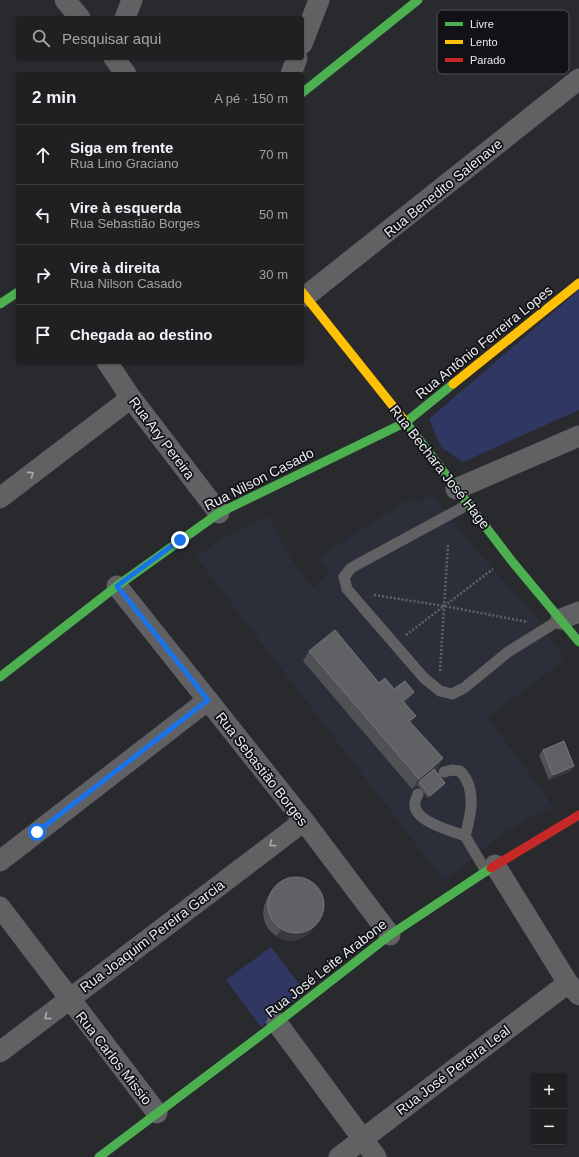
<!DOCTYPE html>
<html lang="pt">
<meta charset="utf-8">
<style>
:root{--surface:#1f2022;--page:#27282a;--text:#f1f3f6;--muted:#a1a3a5;--line:#3c3e40}
body{margin:0;font-family:Helvetica,sans-serif;background:var(--page);color:var(--text)}
.controls{position:absolute;right:12px;bottom:12px;display:grid;overflow:hidden;border-radius:4px;box-shadow:0 1px 3px #0004}
.controls button{width:36px;height:36px;display:grid;place-items:center;padding:0;border:0;border-bottom:1px solid var(--line);background:var(--surface);color:var(--text);font:20px sans-serif}
.stop{position:absolute;width:12px;height:12px;margin:-9px;border:3px solid #1a73e8;border-radius:50%;background:#fff}
.stop.end{background:#1a73e8;border-color:#fff;box-shadow:0 1px 4px #0008}
.list{margin:0;padding:0;list-style:none}
h2{display:flex;justify-content:space-between;align-items:center;height:52px;margin:0;padding:0 16px;font-size:17px}
h2 small{font-size:13px;font-weight:400;color:var(--muted)}
.list li{display:grid;grid-template-columns:26px 1fr auto;gap:12px;align-items:center;box-sizing:border-box;height:60px;padding:0 16px;border-top:1px solid var(--line)}
.list b{display:block;font-size:15px;white-space:nowrap}
.list p{margin:0;font-size:13px;white-space:nowrap;color:var(--muted)}
.list em{font-size:13px;font-style:normal;color:var(--muted)}
.icon{flex:none;width:22px;height:22px;fill:none;stroke:currentColor;stroke-width:2;stroke-linecap:round;stroke-linejoin:round}
.map{position:relative;flex:none;width:579px;height:1157px;overflow:hidden}
.search{position:absolute;background:var(--surface);box-shadow:0 1px 3px #0004;left:16px;top:16px;width:288px;height:44px;display:flex;align-items:center;gap:10px;box-sizing:border-box;padding:0 14px;border-radius:4px;color:var(--muted);font-size:15px}
.panel{position:absolute;background:var(--surface);box-shadow:0 1px 3px #0004;left:16px;top:72px;width:288px;height:292px;border-radius:4px}
.map>svg:first-child{display:block}
</style>
<div class="map">
<svg width="579" height="1157" viewBox="0 0 579 1157">
<rect width="100%" height="100%" fill="#292a2e"/>
<path fill="#2c2f3a" d="M433,494L473,546L537,618L565,660L488,717L554,808L526,819L496,839L444,881L196,557L219,540L260,519L269,516L287,553L312,588L329,573L318,557L413,497L417,503Z"/>
<g fill="#303763">
<path d="M579,290V410L463,462L441,447L429,419Z"/>
<path d="M271,947L305,992L261,1027L226,980Z"/>
</g>
<g fill="none" stroke-linecap="round" stroke-linejoin="round">
<g stroke="#636365" stroke-width="2.5" stroke-dasharray="2 2" stroke-linecap="butt">
<path d="M374,595L444,606L528,622"/>
<path d="M406,635L493,569"/>
<path d="M440,671L448,545"/>
</g>
<g stroke="#616163" stroke-width="11">
<path d="M469,504L351,568L344,577L347,589L424,678L440,691L452,694L464,688L508,652L561,619"/>
<path d="M444,772L452,770L460,771C477,788 471,815 465,836L486,871"/>
<path d="M418,794C417,797 415,800 415,803C412,821 452,831 465,836"/>
</g>
<g stroke="#616163" stroke-width="21">
<path d="M65,0L80,18"/>
<path d="M125,18L132,0"/>
<path d="M302,44L319,0"/>
<path d="M114,58L126,74"/>
<path d="M291,74L297,58"/>
<path d="M306,296L579,79"/>
<path d="M107,362L131,398L219,513"/>
<path d="M456,489L579,436"/>
<path d="M0,498L131,398"/>
<path d="M117,586L304,821L390,935"/>
<path d="M561,619L579,612"/>
<path d="M0,861L208,700"/>
<path d="M495,865L568,983L579,995"/>
<path d="M0,907L157,1113"/>
<path d="M277,1023L376,1157"/>
<path d="M0,1052L304,821"/>
<path d="M339,1157L568,983"/>
</g>
<g stroke="#4caf50" stroke-width="9">
<path d="M302,93L418,0"/>
<path d="M0,304L18,292"/>
<path d="M404,420L511,560L579,642"/>
<path d="M0,677L117,586L219,513L406,422L453,384"/>
<path d="M99,1157L277,1023L390,935L491,868"/>
</g>
<g stroke="#ffc107" stroke-width="9">
<path d="M302,292L404,420"/>
<path d="M453,384L579,283"/>
</g>
<path stroke="#c62828" stroke-width="9" d="M491,868L579,815"/>
</g>
<g fill="#505154">
<path d="M309,651L394,689L407,702L405,703L411,723L443,758L437,768L435,770L445,783L443,786L428,798L417,785L412,789L303,661Z"/>
<path d="M543,750L574,766L571,771L549,780L539,755Z"/>
<path d="M272,890L320,919L309,934L302,938L293,941L284,940L276,936L269,930L265,923L263,914L264,906L267,898Z"/>
</g>
<g fill="#393a3e">
<path d="M414,692L407,702L397,710L403,701Z"/>
<path d="M416,716L409,726V721Z"/>
<path d="M443,758L437,768L419,783V782L412,789L419,779Z"/>
<path d="M574,766L571,771L549,780L553,775Z"/>
<path d="M445,783L443,786L428,798L430,796Z"/>
<path d="M320,919L309,934L302,938L293,941L284,940L276,936L281,929Z"/>
</g>
<g fill="#606165" stroke="#76777a">
<path d="M335,630L379,683L385,678L394,689L405,681L414,692L403,701L416,716L409,721L443,758L419,779L309,651Z"/>
<path d="M564,741L574,766L553,775L543,750Z"/>
<path d="M434,769L445,783L430,796L419,782Z"/>
<circle cx="296" cy="905" r="28"/>
</g>
<defs><path id="oneway-chevron" d="M-2-3.5L2.5 0L-2 3.5" fill="none" stroke-width="1.6" stroke-linecap="round" stroke-linejoin="round"/></defs>
<g stroke="#acadb1">
<use href="#oneway-chevron" transform="translate(31 474) rotate(-37)"/>
<use href="#oneway-chevron" transform="translate(272 844) rotate(143)"/>
<use href="#oneway-chevron" transform="translate(47 1017) rotate(143)"/>
</g>
<g fill="none" stroke-linecap="round" stroke-linejoin="round">
<path stroke="#1a73e8" stroke-width="5" d="M37,832L208,700L117,586L180,540"/>
</g>
<g text-anchor="middle" dominant-baseline="central" stroke-width="3.5" stroke-linejoin="round" paint-order="stroke">
<g font-size="14" fill="#e9ebf0" stroke="#111215">
<text transform="translate(443 188) rotate(-39)">Rua Benedito Salenave</text>
<text transform="translate(484 342) rotate(-39)">Rua Antônio Ferreira Lopes</text>
<text transform="translate(162 438) rotate(53)">Rua Ary Pereira</text>
<text transform="translate(440 467) rotate(52)">Rua Bechara José Hage</text>
<text transform="translate(259 479) rotate(-27)">Rua Nilson Casado</text>
<text transform="translate(262 769) rotate(52)">Rua Sebastião Borges</text>
<text transform="translate(152 936) rotate(-37)">Rua Joaquim Pereira Garcia</text>
<text transform="translate(326 968) rotate(-38)">Rua José Leite Arabone</text>
<text transform="translate(114 1058) rotate(52)">Rua Carlos Missio</text>
<text transform="translate(453 1070) rotate(-37)">Rua José Pereira Leal</text>
</g>
</g>
<rect x="437" y="10" width="132" height="64" rx="6" fill="#111215" stroke="#525357" stroke-width="1"/>
<rect x="445" y="22" width="18" height="4" fill="#4caf50"/>
<rect x="445" y="40" width="18" height="4" fill="#ffc107"/>
<rect x="445" y="58" width="18" height="4" fill="#c62828"/>
<g font-size="11" fill="#e9ebf0">
<text x="470" y="28">Livre</text>
<text x="470" y="46">Lento</text>
<text x="470" y="64">Parado</text>
</g>
</svg>
<div class="controls">
<button>+</button>
<button>−</button>
</div>
<div class="stop" style="left:37px;top:832px"></div>
<div class="stop end" style="left:180px;top:540px"></div>
<div class="search"><svg class="icon" aria-label="search" viewBox="0 0 24 24"><circle cx="10" cy="10" r="6"/><path d="M15 15l6 6"/></svg>Pesquisar aqui</div>
<section class="panel">
<h2>2 min<small>A pé · 150 m</small></h2>
<ul class="list">
<li><svg class="icon" aria-label="ahead" viewBox="0 0 24 24"><path d="M12 20V5M6 11l6-6 6 6"/></svg><div><b>Siga em frente</b><p>Rua Lino Graciano</p></div><em>70 m</em></li>
<li><svg class="icon" aria-label="left" viewBox="0 0 24 24"><path d="M17 20v-9H6M10 6l-5 5 5 5"/></svg><div><b>Vire à esquerda</b><p>Rua Sebastião Borges</p></div><em>50 m</em></li>
<li><svg class="icon" aria-label="right" viewBox="0 0 24 24"><path d="M7 20v-9h11M14 6l5 5-5 5"/></svg><div><b>Vire à direita</b><p>Rua Nilson Casado</p></div><em>30 m</em></li>
<li><svg class="icon" aria-label="arrive" viewBox="0 0 24 24"><path d="M6 21V4h12l-3 4 3 4H6"/></svg><div><b>Chegada ao destino</b></div></li>
</ul>
</section>
</div>
